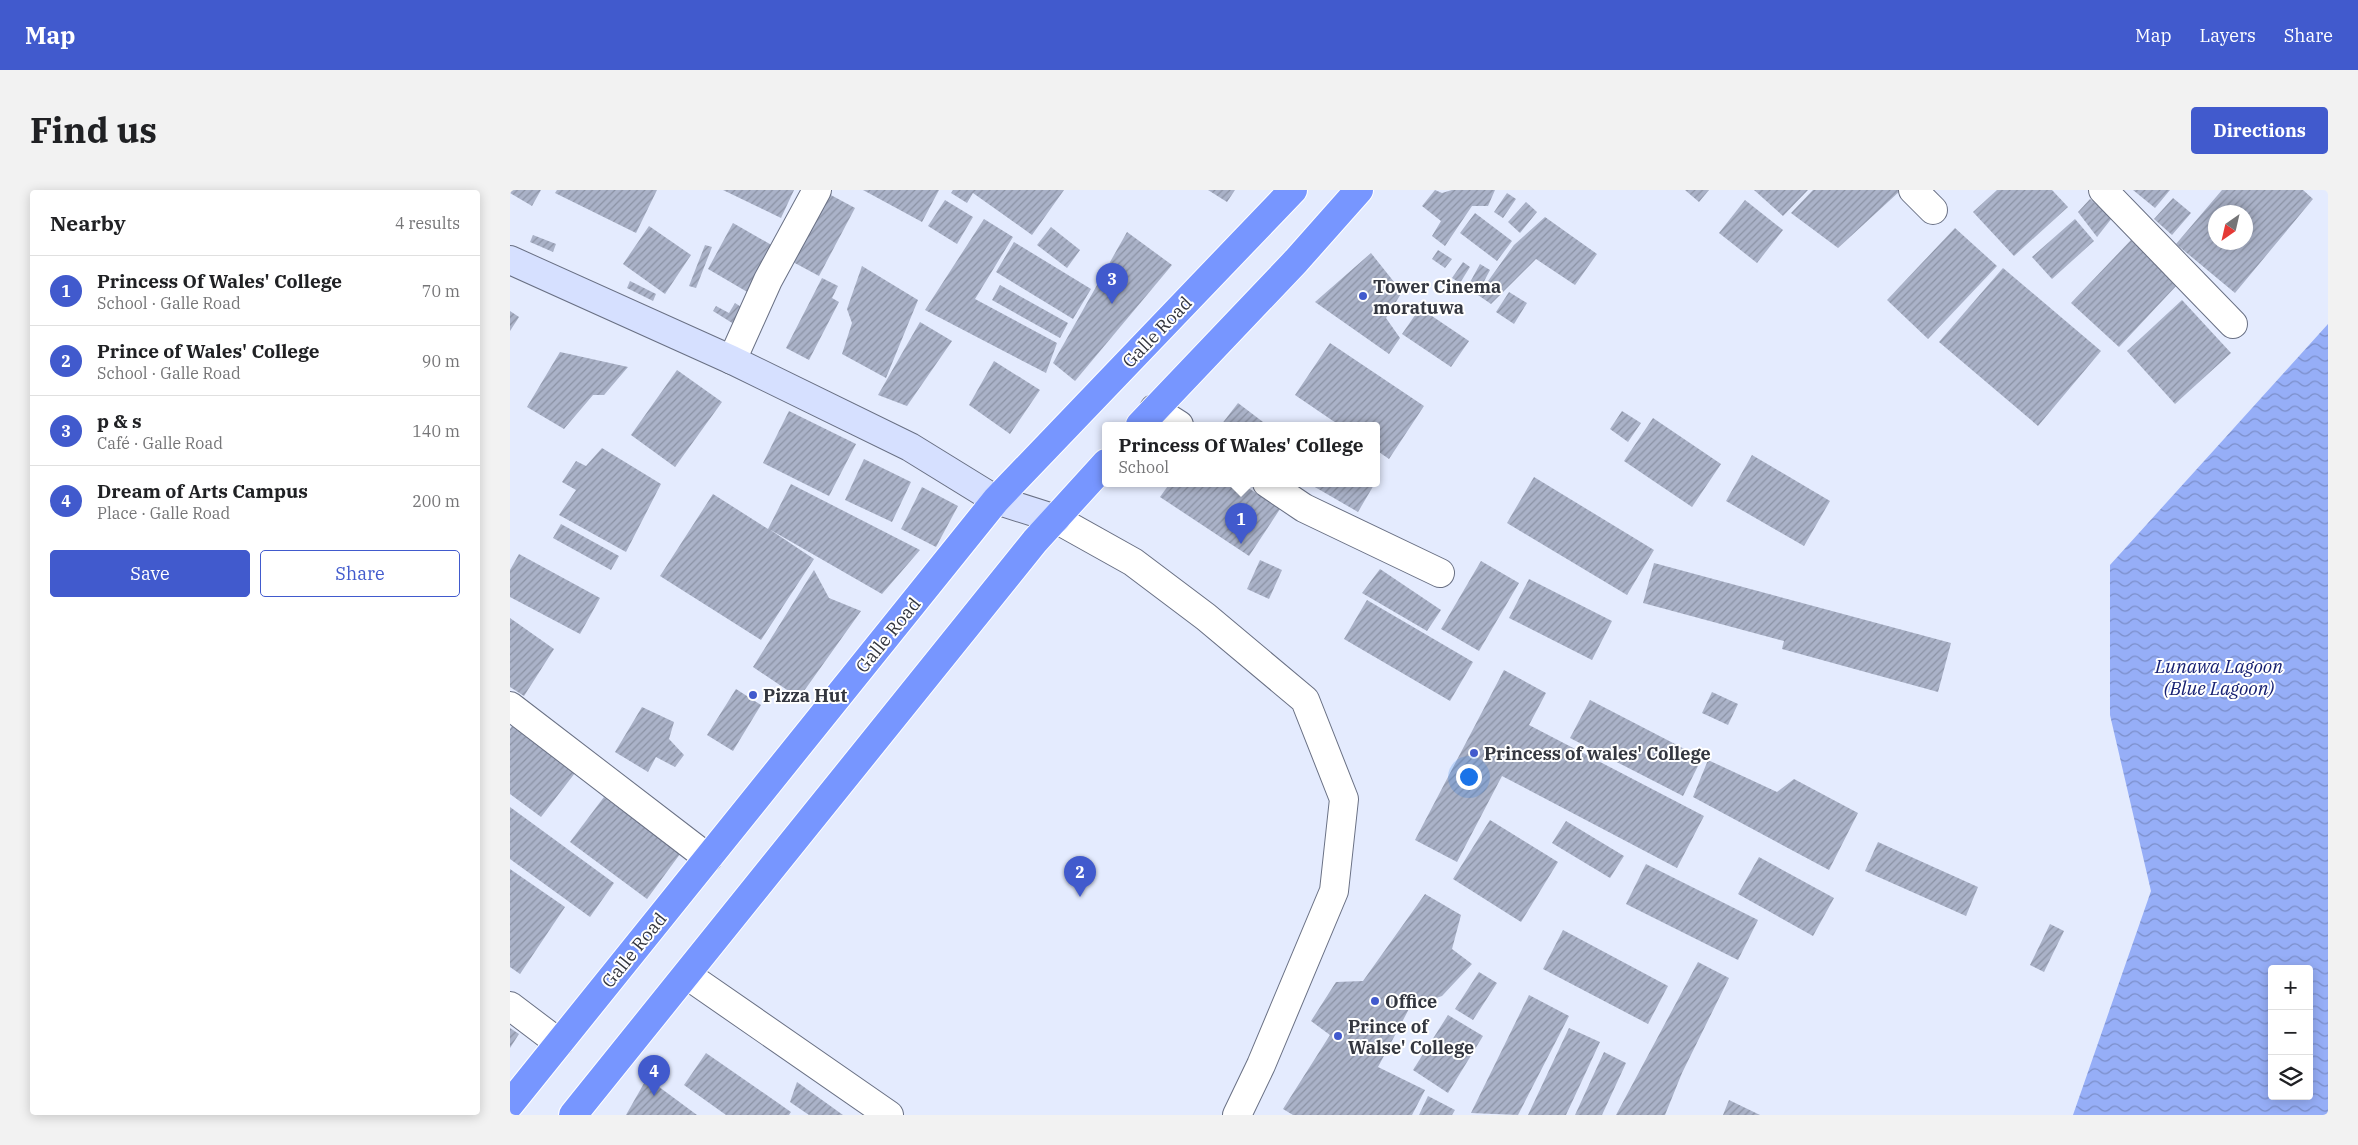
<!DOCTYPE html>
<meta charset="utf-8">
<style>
:root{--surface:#fff;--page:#f2f2f2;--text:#202124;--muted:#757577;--line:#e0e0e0;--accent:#415acd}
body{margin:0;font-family:"IBM Plex Serif",serif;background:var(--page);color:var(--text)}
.controls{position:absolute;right:15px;bottom:15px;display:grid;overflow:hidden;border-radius:5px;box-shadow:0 2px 12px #0003}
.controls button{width:45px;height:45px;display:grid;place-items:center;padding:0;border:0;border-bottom:1px solid var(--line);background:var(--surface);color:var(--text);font:25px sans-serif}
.compass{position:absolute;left:1698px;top:15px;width:45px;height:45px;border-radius:50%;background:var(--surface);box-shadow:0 2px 12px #0003;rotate:214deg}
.you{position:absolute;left:958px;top:586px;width:18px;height:18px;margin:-12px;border:4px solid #fff;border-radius:50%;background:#1a73e8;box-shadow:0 0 0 8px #1a73e833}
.badge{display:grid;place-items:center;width:32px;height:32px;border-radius:50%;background:var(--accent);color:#fff;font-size:16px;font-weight:700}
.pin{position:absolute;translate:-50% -41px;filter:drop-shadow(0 1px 2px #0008)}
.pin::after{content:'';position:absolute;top:26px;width:18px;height:15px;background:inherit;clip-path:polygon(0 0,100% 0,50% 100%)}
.popup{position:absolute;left:592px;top:232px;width:278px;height:65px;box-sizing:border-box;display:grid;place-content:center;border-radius:5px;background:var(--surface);filter:drop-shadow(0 1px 4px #0005);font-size:16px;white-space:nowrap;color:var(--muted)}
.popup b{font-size:19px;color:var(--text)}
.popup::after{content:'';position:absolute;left:50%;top:100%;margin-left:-10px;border:10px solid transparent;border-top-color:var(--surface)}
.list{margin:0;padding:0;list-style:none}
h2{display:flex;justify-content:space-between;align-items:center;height:65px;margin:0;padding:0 20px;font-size:21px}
h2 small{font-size:16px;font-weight:400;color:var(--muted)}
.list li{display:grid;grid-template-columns:32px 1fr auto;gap:15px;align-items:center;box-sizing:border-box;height:70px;padding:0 20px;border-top:1px solid var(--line)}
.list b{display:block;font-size:19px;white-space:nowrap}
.list p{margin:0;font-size:16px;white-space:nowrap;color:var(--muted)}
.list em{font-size:16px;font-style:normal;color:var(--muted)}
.actions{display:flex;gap:10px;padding:15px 20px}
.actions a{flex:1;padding:11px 0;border:1px solid var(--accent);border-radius:5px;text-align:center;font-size:18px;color:var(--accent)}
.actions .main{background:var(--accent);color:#fff}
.icon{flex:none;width:28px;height:28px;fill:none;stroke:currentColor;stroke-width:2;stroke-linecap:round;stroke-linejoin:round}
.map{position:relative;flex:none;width:1818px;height:925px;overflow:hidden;border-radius:5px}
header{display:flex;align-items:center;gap:30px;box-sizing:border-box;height:70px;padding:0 25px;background:var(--accent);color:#fff}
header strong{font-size:24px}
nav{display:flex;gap:28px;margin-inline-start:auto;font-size:18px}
.intro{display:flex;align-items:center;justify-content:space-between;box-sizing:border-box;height:120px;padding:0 30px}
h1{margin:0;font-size:35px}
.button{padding:12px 22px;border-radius:5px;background:var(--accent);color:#fff;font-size:18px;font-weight:700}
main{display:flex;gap:30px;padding:0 30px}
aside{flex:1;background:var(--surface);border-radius:5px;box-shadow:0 2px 12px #0003}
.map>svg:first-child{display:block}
</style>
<header>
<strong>Map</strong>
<nav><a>Map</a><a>Layers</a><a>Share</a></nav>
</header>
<div class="intro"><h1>Find us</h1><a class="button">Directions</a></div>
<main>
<aside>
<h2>Nearby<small>4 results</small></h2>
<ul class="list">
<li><span class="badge">1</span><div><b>Princess Of Wales' College</b><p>School · Galle Road</p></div><em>70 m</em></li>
<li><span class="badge">2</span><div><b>Prince of Wales' College</b><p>School · Galle Road</p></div><em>90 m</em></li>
<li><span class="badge">3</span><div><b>p &amp; s</b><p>Café · Galle Road</p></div><em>140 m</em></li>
<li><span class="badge">4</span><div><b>Dream of Arts Campus</b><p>Place · Galle Road</p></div><em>200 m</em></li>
</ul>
<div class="actions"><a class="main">Save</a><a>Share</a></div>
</aside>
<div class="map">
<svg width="1818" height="925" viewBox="0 0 1818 925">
<defs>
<pattern id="water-waves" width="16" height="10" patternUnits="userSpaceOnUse" patternTransform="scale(1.25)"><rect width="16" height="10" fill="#96aef7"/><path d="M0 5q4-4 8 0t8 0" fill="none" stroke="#7b8ec9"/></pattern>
<pattern id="building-hatch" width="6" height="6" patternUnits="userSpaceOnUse" patternTransform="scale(1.25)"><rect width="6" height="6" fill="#aab2c8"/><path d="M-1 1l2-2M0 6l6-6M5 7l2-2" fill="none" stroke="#8b92a4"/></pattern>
</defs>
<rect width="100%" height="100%" fill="#e4ebfe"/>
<path fill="url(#water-waves)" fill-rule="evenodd" d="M1818,134V925H1563L1641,701L1600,525V375ZM1762,779H1799V906H1762Z"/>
<g fill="url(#building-hatch)" fill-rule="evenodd">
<path d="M0,0H31L22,16L0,3Z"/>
<path d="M47,0H147L126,43L45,3Z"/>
<path d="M213,0H284L271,28Z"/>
<path d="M353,0H429L412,32Z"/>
<path d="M443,0H554L522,45L463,3L457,13L441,3Z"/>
<path d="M698,0H725L717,12Z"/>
<path d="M925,0L932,3L942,0H985L978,16H962L935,56L922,46L931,31L912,16Z"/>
<path d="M1175,0H1199L1189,12Z"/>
<path d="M1244,0H1298L1273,26Z"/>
<path d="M1303,0H1391L1328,58L1281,23Z"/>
<path d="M1487,0H1542L1558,17L1504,66L1463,22Z"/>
<path d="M1623,0H1660L1645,18Z"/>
<path d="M1712,0H1793L1803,9L1725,103L1666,54ZM1706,22H1736V52H1706Z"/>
<path d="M997,3L1006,9L993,28L984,22Z"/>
<path d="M319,4L345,18L309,86L283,72Z"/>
<path d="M1663,8L1681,23L1662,45L1644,29Z"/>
<path d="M1580,9L1602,28L1587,47L1568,22Z"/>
<path d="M435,10L463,27L447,54L418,36Z"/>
<path d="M1235,10L1273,40L1247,73L1209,43Z"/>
<path d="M1016,12L1027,22L1010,43L998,32Z"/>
<path d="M965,23L1002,51L987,71L950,43Z"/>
<path d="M1035,27L1087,64L1065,95L1026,69L981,114L968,105L1004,55Z"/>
<path d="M474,29L503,47L465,109L547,153L536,183L415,120Z"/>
<path d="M1565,29L1584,51L1542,89L1522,67Z"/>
<path d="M223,33L265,57L239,103L198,79Z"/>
<path d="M139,36L181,65L155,104L113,74Z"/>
<path d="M541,37L570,60L557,78L527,55Z"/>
<path d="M1445,38L1487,76L1418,149L1377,110Z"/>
<path d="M617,42L662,75L565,191L543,173Z"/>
<path d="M23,45L46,54L43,62L20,52Z"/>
<path d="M1621,50L1668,94L1609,157L1561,113Z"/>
<path d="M504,52L581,99L563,129L486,82Z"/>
<path d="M195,55L202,57L186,98L179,96Z"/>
<path d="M928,60L942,69L935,78L922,69Z"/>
<path d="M861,63L892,102L876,128L890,148L879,164L805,112Z"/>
<path d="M953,72L960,77L950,93L942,88Z"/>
<path d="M970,74L980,80L969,101L958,96Z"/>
<path d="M352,76L408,110L376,188L332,164L342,133L337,119Z"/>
<path d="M1493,78L1591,161L1528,236L1429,152Z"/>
<path d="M312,88L328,96L322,108L329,112L299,170L276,158Z"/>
<path d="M120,91L146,104L143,111L117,98Z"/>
<path d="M490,95L558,133L550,148L482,110Z"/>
<path d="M999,102L1017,113L1004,134L986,122Z"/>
<path d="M1672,110L1721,163L1665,214L1617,161Z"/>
<path d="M225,113L236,120L227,136L203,121L206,116L219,123Z"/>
<path d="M910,118L959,151L941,177L892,144Z"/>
<path d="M0,121L9,127L0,141Z"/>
<path d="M410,132L442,151L397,216L368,205Z"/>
<path d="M820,153L914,216L879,269L866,260V235H829L785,205Z"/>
<path d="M50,162L118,177L94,205H83L54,239L17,217Z"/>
<path d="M484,171L530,200L500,244L459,215Z"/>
<path d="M167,180L212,212L165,277L121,245Z"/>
<path d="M728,213L757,235H711Z"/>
<path d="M279,221L346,254L319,306L253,273Z"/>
<path d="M1112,221L1131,233L1118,252L1100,239Z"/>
<path d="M1143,228L1211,274L1182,317L1114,271Z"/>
<path d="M92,258L151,294L116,362L49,325L66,300L52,292L66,271L76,276Z"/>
<path d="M1242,265L1320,311L1294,356L1216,311Z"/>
<path d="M354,269L401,292L382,332L335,310Z"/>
<path d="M1024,287L1144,360L1117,405L997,333Z"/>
<path d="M660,293H731L770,319L739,366L650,307Z"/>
<path d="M798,293H865L848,322Z"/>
<path d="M281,294L410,360L372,404L259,339L304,369L251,450L150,386L203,304L258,339Z"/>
<path d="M412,297L448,316L426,357L391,339Z"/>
<path d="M51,334L109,366L101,380L43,348Z"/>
<path d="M9,364L90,408L70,444L0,407V380Z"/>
<path d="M750,370L772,380L759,409L737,399Z"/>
<path d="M971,371L1009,393L969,461L931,439Z"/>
<path d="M1144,373L1441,453L1428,502L1272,459L1274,451L1133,413Z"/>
<path d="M870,379L931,420L917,441L852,403Z"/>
<path d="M304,380L319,408L351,421L289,508L243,477Z"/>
<path d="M1019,389L1102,431L1082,470L999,428Z"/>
<path d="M857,410L963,472L940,511L834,449Z"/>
<path d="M0,428L44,459L14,506L0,497Z"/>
<path d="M994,480L1036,503L1019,535L1194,626L1167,678L992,586L947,672L905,650Z"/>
<path d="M226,499L251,515L223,561L197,545Z"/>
<path d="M1202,502L1228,514L1218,535L1192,523Z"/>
<path d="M1080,510L1192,568L1173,606L1060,548Z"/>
<path d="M132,517L164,532L159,549L174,565L165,577L146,567L138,582L105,562Z"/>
<path d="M2,536L65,583L31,627L0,604V539Z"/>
<path d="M1198,570L1267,602L1284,589L1348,623L1319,680L1183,607Z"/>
<path d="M94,607L170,664L137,709L60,652Z"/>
<path d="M0,617L104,693L80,727L0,669Z"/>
<path d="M980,630L1048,672L1011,732L943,689Z"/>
<path d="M1056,631L1114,666L1100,688L1042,653Z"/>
<path d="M1368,652L1468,697L1456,726L1355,681Z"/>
<path d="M1249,667L1324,708L1303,746L1228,704Z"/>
<path d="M1136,674L1248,730L1228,770L1116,714Z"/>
<path d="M0,679L55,717L10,784L0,777Z"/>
<path d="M915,704L951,725L942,759L962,774L932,806L900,817L868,877L915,900L902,925H783L773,919L820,845L801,831L826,792L853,791Z"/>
<path d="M1540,734L1554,741L1534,782L1520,775Z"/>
<path d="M1053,740L1158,796L1138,834L1033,779Z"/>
<path d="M1188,772L1219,788L1172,883L1155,925H1106Z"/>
<path d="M969,782L987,793L963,830L945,819Z"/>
<path d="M1019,805L1059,826L1008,925L961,923Z"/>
<path d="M938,825L973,846L938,903L903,880Z"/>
<path d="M0,838L9,844L0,858Z"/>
<path d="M1059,838L1090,852L1056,925H1018Z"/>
<path d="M1094,862L1116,873L1092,925H1065Z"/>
<path d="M196,863L281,922L279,925H216L174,895Z"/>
<path d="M137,888L187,925H116Z"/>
<path d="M287,892L333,925H299L280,912Z"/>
<path d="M918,906L945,920L942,925H909Z"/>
<path d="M1219,910L1250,925H1213Z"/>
</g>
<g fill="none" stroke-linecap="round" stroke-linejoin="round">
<defs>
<g id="street">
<path d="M1403,0L1423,20"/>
<path d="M1593,0L1723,134"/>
<path d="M222,170L258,90L307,0"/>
<path d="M644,219L669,235"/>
<path d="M757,293L794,318L930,383"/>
<path d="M546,329L623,372L696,427L795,510L834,609L824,701L751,875L727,925"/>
<path d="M0,516L198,668"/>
<path d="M177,785L379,925"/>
<path d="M0,816L49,853"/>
</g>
<path id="secondary" d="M0,70L222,170L400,257L486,310L546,329"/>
<g id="highway">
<path d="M630,235L786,71L849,0"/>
<path d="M0,914L486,310L783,0"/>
<path d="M63,925L525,351L596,273"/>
</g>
</defs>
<use href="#street" stroke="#697084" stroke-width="30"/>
<use href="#secondary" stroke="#697084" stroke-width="30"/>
<use href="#highway" stroke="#fff" stroke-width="30"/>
<use href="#street" stroke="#fff" stroke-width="28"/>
<use href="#secondary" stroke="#d6e0ff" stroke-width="28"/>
<use href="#highway" stroke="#7796ff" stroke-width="28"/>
</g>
<g fill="#415acd" stroke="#fff" stroke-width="2">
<circle cx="853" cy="106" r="5"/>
<circle cx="243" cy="505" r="5"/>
<circle cx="964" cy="563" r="5"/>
<circle cx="865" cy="811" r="5"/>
<circle cx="828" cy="846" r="5"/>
</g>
<g text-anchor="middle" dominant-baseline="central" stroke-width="4" stroke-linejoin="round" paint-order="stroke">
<g font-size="18" font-weight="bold" fill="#343740" stroke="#fff" text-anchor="start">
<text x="863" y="96">Tower Cinema<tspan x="863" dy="21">moratuwa</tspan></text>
<text x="253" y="505">Pizza Hut</text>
<text x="974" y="563">Princess of wales' College</text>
<text x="875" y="811">Office</text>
<text x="838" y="836">Prince of<tspan x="838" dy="21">Walse' College</tspan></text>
</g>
<g font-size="18" fill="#343740" stroke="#fff">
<text transform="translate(647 142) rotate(-46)">Galle Road</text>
<text transform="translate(378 445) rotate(-51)">Galle Road</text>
<text transform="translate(124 760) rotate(-51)">Galle Road</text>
</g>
<g font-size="19" font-style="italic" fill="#172173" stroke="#fff">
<text x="1709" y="476">Lunawa Lagoon<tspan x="1709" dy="22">(Blue Lagoon)</tspan></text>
</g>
</g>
</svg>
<div class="controls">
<button>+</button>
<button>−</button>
<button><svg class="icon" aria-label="layers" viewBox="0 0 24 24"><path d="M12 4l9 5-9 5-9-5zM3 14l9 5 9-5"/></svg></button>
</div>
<svg class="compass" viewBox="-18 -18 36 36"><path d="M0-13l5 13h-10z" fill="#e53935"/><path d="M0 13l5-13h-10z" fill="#757577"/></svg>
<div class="you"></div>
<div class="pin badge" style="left:731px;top:354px">1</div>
<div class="popup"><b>Princess Of Wales' College</b>School</div>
<div class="pin badge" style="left:570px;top:707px">2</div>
<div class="pin badge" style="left:602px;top:114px">3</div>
<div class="pin badge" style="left:144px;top:906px">4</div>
</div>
</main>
